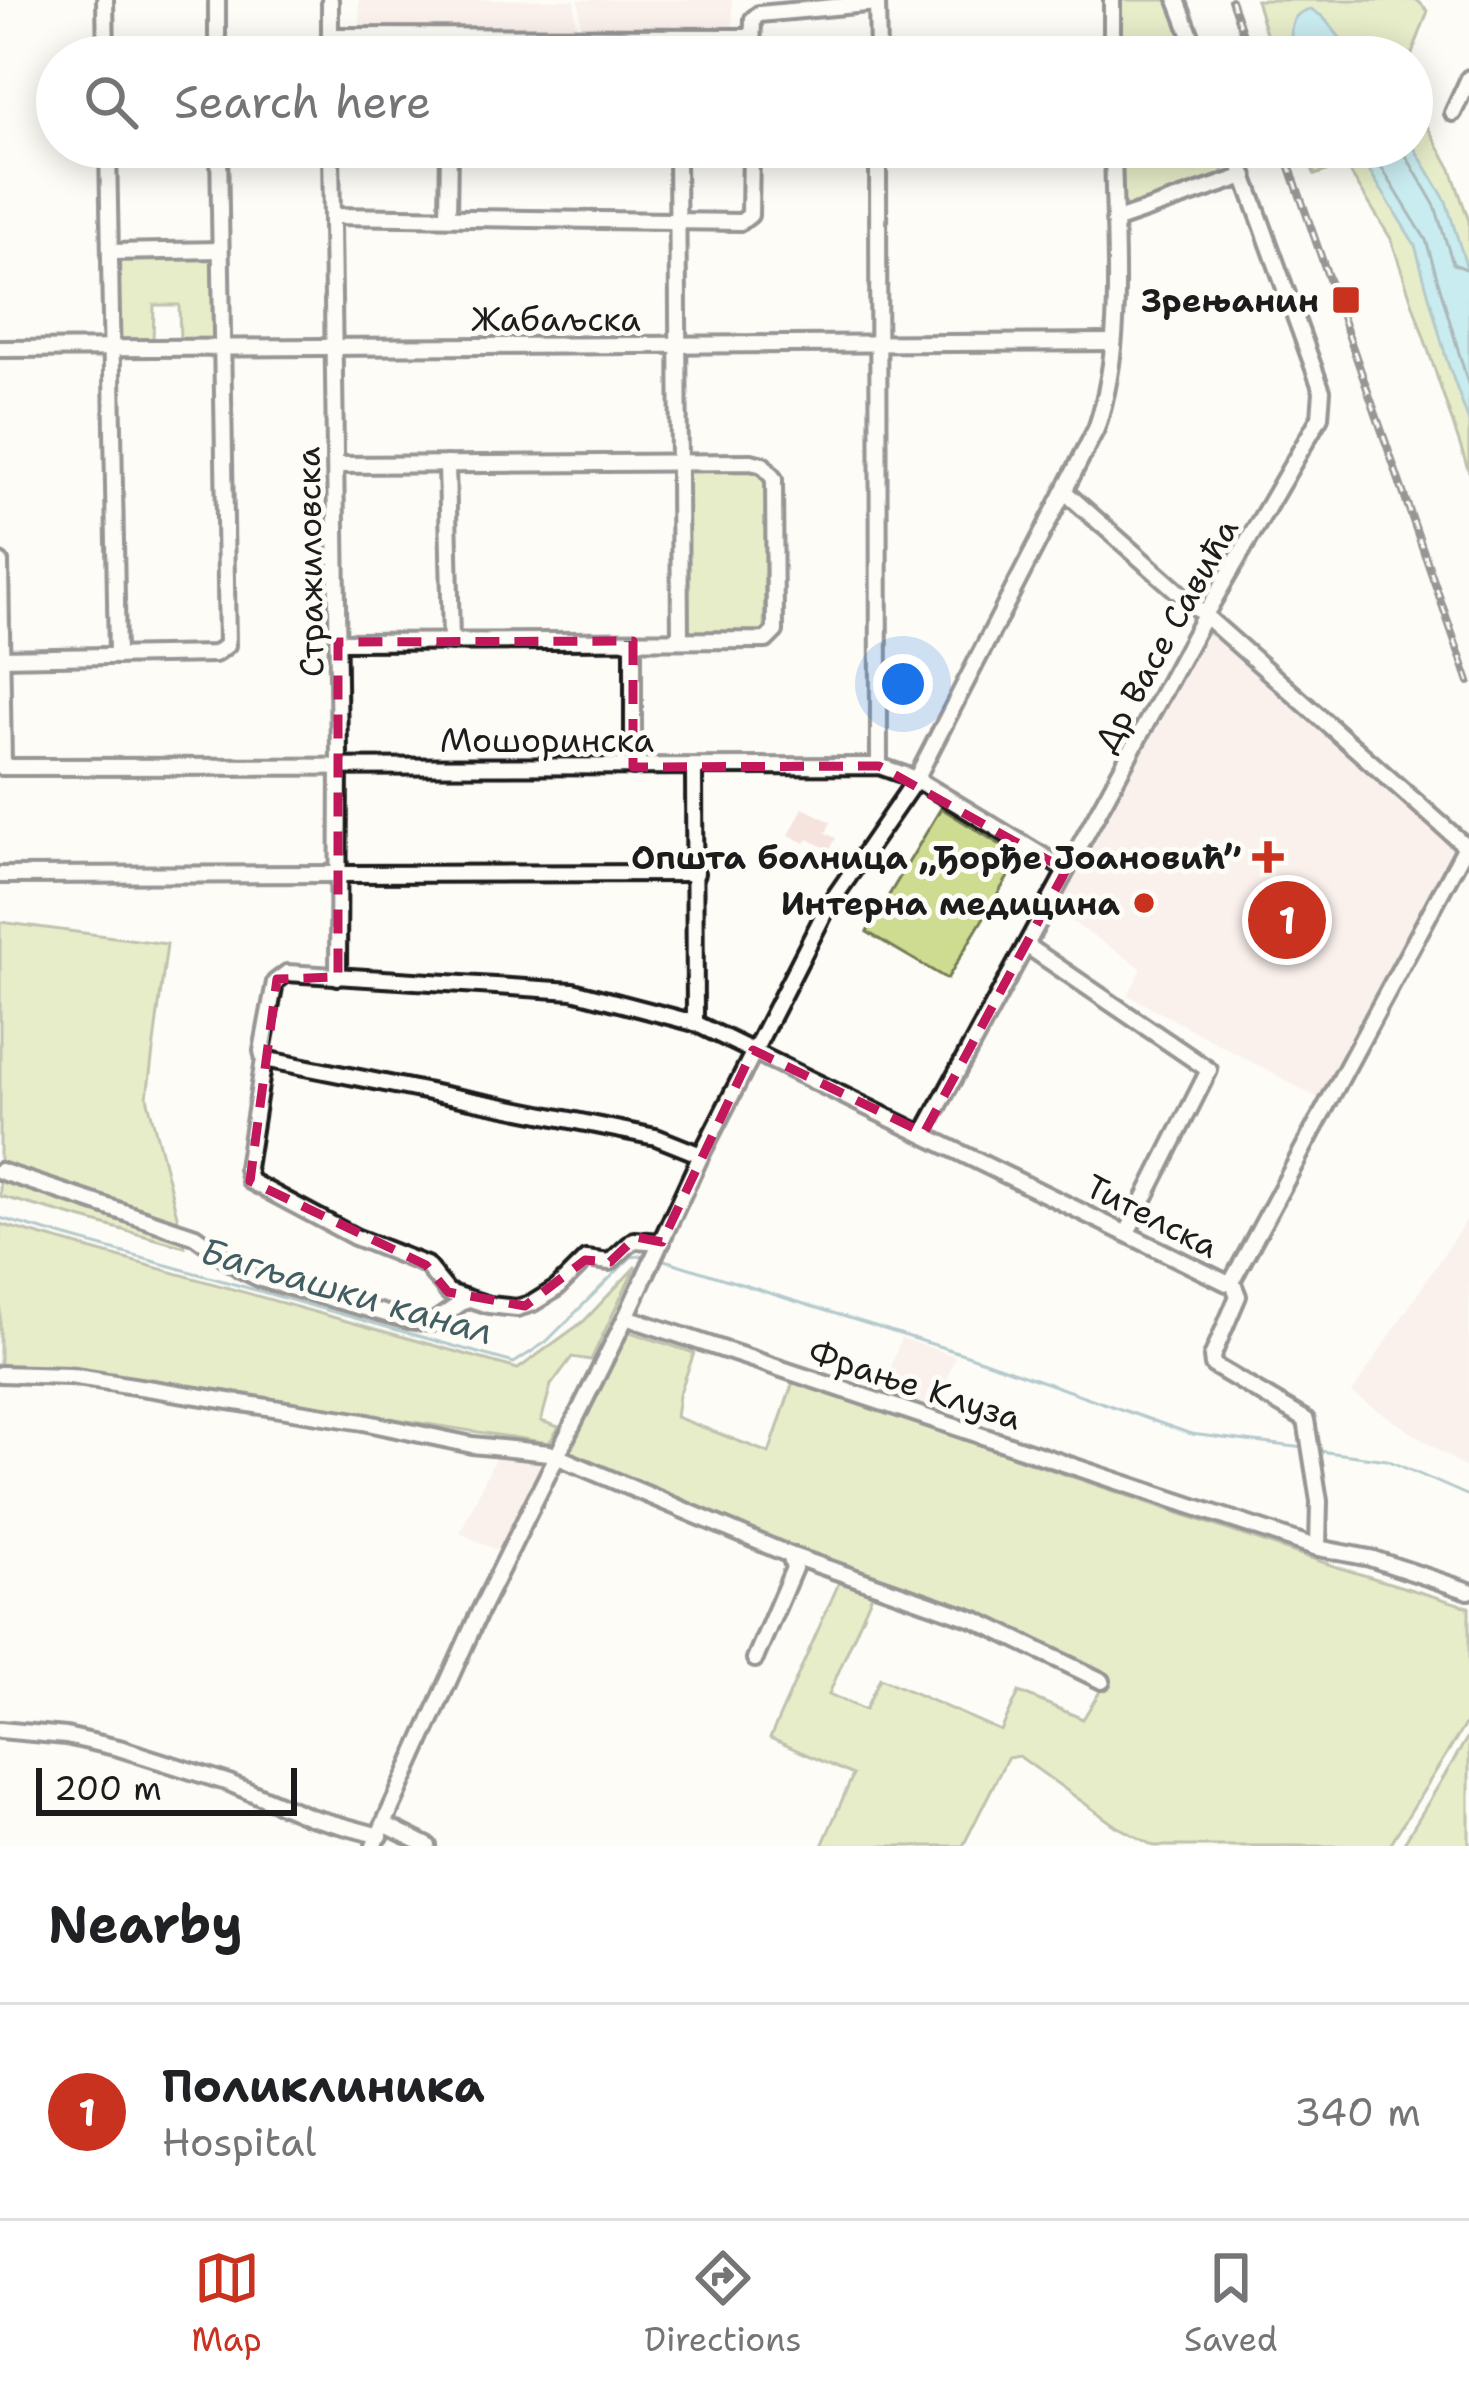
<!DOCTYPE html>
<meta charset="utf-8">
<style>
:root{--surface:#fff;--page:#f6f6f6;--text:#202124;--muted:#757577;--line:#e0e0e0;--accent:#c8321e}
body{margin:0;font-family:"Shantell Sans",sans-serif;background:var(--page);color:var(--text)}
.scale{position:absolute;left:36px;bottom:30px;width:261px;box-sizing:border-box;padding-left:12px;border:6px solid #1c1c1c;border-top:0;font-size:33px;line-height:42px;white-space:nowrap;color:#1c1c1c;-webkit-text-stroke:9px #fdfcf7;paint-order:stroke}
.you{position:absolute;left:903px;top:684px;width:42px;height:42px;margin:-30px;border:9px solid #fff;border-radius:50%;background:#1a73e8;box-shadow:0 0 0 18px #1a73e833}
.badge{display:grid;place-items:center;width:78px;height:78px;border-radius:50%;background:var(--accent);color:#fff;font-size:39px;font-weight:700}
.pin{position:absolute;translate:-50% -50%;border:6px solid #fff;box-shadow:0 3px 12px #0006}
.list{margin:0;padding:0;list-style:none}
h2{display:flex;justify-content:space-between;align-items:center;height:156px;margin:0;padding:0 48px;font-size:51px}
h2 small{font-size:39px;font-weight:400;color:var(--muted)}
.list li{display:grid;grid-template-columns:78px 1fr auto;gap:36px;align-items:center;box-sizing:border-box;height:216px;padding:0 48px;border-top:3px solid var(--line)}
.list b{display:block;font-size:45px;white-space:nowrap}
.list p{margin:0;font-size:39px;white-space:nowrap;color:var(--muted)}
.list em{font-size:39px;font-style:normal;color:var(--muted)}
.icon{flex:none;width:66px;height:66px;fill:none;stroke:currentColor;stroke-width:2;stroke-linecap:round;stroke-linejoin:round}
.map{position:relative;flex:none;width:1469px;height:1846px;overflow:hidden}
.search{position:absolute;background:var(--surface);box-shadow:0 6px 30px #0003;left:36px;right:36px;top:36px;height:132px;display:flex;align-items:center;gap:30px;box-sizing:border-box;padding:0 42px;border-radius:66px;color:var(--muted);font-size:45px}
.sheet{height:372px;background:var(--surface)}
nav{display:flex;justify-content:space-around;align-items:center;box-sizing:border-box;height:168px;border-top:3px solid var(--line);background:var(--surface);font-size:33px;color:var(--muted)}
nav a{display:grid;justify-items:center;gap:6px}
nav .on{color:var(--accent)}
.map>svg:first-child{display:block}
</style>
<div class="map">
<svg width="1469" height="1846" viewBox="0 0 1469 1846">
<rect width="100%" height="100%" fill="#fdfcf7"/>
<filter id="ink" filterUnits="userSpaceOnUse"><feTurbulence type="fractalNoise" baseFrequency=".00833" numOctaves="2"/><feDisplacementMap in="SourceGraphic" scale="24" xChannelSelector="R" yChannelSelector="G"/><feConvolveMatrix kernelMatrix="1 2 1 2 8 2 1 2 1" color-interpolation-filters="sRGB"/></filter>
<g filter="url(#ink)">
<g fill="#f5e3de">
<path d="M359,0H574L576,30L360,29Z"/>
<path d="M579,0H732L733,31L581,29Z"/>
<path d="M1207,632L1456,847L1318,1098L1128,995L1142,968L1057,912Z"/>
<path d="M803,808L831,822L826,833L836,838L830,850L808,839L805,843L789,835Z"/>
<path d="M1469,1216V1470L1352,1393Z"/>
<path d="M901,1338L955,1356L935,1416L881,1397Z"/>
<path d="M498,1452L544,1459L501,1552L460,1533Z"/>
</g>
<g fill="#cddc90" stroke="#747c56" stroke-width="3">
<path d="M1115,0H1171L1194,57H1116Z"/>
<path d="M1256,0H1417L1428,11L1411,57H1273Z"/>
<path d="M1412,99L1451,169L1469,221V472L1391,239L1345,164L1315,175L1302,147H1412Z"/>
<path d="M1118,147H1229L1233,161L1218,175L1125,210L1120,207Z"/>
<path d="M213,254L214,342H180L179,305H154L153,343H118L117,256Z"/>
<path d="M687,468H753L766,479L764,633H688Z"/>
<path d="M941,808L1020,857L947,979L867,932Z"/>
<path d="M0,922L167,944L147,1097L185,1247L0,1196Z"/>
<path d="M0,1224L518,1369L584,1321L636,1266L591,1360L572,1357L551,1385L541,1421L559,1427L549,1443L88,1371L0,1368Z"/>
<path d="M627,1331L694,1353L679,1395L676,1417L769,1453L793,1382L1337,1567L1469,1607V1718L1389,1846H1154L1116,1826L1019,1756L1007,1758L963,1846H822L853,1775L770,1738L842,1576L876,1585L829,1694L865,1710L880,1678L1001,1731L1019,1692L1083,1719L1107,1680C1021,1638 938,1592 844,1572L564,1454Z"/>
<path d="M1469,1735V1846H1402Z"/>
</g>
<g fill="#8adae6" stroke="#5e8e95" stroke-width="3">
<path d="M1311,9L1323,17L1356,57H1295C1290,37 1285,14 1311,9Z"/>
<path d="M1412,144L1446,201L1469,275V422L1447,361L1415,245L1355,147Z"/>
</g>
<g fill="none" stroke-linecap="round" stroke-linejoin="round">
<g stroke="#48686d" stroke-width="3">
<path d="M1369,147L1426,240L1469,387"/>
<path d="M1401,147L1435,206L1453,264L1469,270"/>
</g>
<g stroke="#5e8e95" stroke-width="3">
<path d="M0,1218L514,1363L546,1342L631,1257L646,1255"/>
<path d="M661,1259L970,1356L1191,1434L1304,1448"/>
<path d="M1319,1451L1387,1460L1469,1496"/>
</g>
<defs>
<g id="minor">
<path d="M105,0L106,57"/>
<path d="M217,0V57"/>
<path d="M330,0V57"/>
<path d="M877,0L878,57"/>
<path d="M1112,0V57"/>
<path d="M1177,0L1199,57"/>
<path d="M330,36L752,37"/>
<path d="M752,57L753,19L759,14L877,3"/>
<path d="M1453,113L1469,78"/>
<path d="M108,147L117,656"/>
<path d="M331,147L339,756L338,977"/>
<path d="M677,147L680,640"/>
<path d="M878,147L879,766"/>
<path d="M1113,147C1114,238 1126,342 1096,429L916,779L827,908L701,1155L626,1317L1318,1548L1370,1558L1469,1591"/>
<path d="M332,216L741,222L750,215L751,147"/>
<path d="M448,217L449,147"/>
<path d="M1114,221L1245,176"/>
<path d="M110,252L220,250"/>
<path d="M0,349L1113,342"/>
<path d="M447,464L451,642"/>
<path d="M336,465L751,462L763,465L774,479L775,631L766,640L338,642"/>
<path d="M1065,492L1469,849"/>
<path d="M0,562L3,767"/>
<path d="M0,658L215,654L227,645L219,147"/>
<path d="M0,767L879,766L916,779L1066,870"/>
<path d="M633,767V641"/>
<path d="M694,767L695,1023"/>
<path d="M0,875L696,873"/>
<path d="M1026,945L1209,1070L1127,1233"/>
<path d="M264,1059L656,1137L701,1155"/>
<path d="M924,1133L1205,615L1320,417L1322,391L1234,147"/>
<path d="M0,1171L195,1236L240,1269L261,1279L408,1320L432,1323L467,1299"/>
<path d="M662,1242L634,1240L610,1262L586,1259L557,1288L533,1303L517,1308L489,1305L448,1292L426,1265L355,1237L250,1181L247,1168L264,1059L262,1051L275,982L287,973L573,991L695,1023L1227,1283L1232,1281L1238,1296L1212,1357L1213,1365L1306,1420L1319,1501L1318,1548"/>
<path d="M1232,1281L1466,846"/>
<path d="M0,1374L70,1376L363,1422L472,1445L549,1453L790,1555L794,1568L755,1659"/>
<path d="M790,1555L976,1620L1102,1681"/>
<path d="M0,1730L66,1736L119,1748L229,1783L310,1817L380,1836"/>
<path d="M386,1825L428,1846"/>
<path d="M374,1846L480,1611L626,1317"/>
</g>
</defs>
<use href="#minor" stroke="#1c1c1c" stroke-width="22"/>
<use href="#minor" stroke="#fdfcf7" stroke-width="14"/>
<defs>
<g id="rail">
<path d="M1231,0L1251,57"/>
<path d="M1283,147L1469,682"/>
</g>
</defs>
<use href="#rail" stroke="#1c1c1c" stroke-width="8"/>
<use href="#rail" stroke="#fdfcf7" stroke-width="3" stroke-dasharray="9" stroke-linecap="butt"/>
</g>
</g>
<path d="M0 0H1469V1846H0ZM633,641V767L879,766L1066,870L924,1133L753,1050L662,1242L636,1237L610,1262L585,1260L525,1306L448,1292L426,1265L250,1181L277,979L338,977V642Z" fill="#fdfcf7" fill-opacity=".55" fill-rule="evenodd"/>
<path fill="none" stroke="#c2185b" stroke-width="9" stroke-dasharray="24 15" stroke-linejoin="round" d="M633,641V767L879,766L1066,870L924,1133L753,1050L662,1242L636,1237L610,1262L585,1260L525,1306L448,1292L426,1265L250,1181L277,979L338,977V642Z"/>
<g fill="#c8321e" stroke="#fdfcf7" stroke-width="4.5">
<rect x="1331" y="285" width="30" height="30" rx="6"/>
<path d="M1262 839h12v12h12v12h-12v12h-12v-12h-12v-12h12z"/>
<circle cx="1144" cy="903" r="12"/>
</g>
<g text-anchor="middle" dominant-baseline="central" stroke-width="10" stroke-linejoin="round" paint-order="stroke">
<g font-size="33" font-weight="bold" fill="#1c1c1c" stroke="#fdfcf7" text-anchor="end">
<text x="1319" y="300">Зрењанин</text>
<text x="1241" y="857">Општа болница „Ђорђе Јоановић”</text>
<text x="1120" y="903">Интерна медицина</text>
</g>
<g font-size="33" fill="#1c1c1c" stroke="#fdfcf7">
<text x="556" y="319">Жабаљска</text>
<text transform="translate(310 562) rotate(-91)">Стражиловска</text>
<text transform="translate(1166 635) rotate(-61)">Др Васе Савића</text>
<text x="547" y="740">Мошоринска</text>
<text transform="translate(1152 1216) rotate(27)">Тителска</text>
<text transform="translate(915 1385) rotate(18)">Фрање Клуза</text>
</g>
<g font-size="36" font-style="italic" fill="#425e63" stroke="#fdfcf7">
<text transform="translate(347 1291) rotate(16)">Багљашки канал</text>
</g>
</g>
</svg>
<div class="scale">200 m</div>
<div class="you"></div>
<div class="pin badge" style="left:1287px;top:920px">1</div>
<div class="search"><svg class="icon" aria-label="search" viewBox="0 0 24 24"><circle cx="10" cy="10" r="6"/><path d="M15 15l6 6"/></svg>Search here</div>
</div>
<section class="sheet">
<h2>Nearby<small></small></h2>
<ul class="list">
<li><span class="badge">1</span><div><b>Поликлиника</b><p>Hospital</p></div><em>340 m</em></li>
</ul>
</section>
<nav>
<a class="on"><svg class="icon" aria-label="map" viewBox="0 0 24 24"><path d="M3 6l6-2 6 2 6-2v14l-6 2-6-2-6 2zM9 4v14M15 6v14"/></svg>Map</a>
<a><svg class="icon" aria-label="directions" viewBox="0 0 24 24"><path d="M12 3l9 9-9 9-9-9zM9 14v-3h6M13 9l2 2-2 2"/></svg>Directions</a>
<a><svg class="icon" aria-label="saved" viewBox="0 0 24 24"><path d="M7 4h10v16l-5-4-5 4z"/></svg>Saved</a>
</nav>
